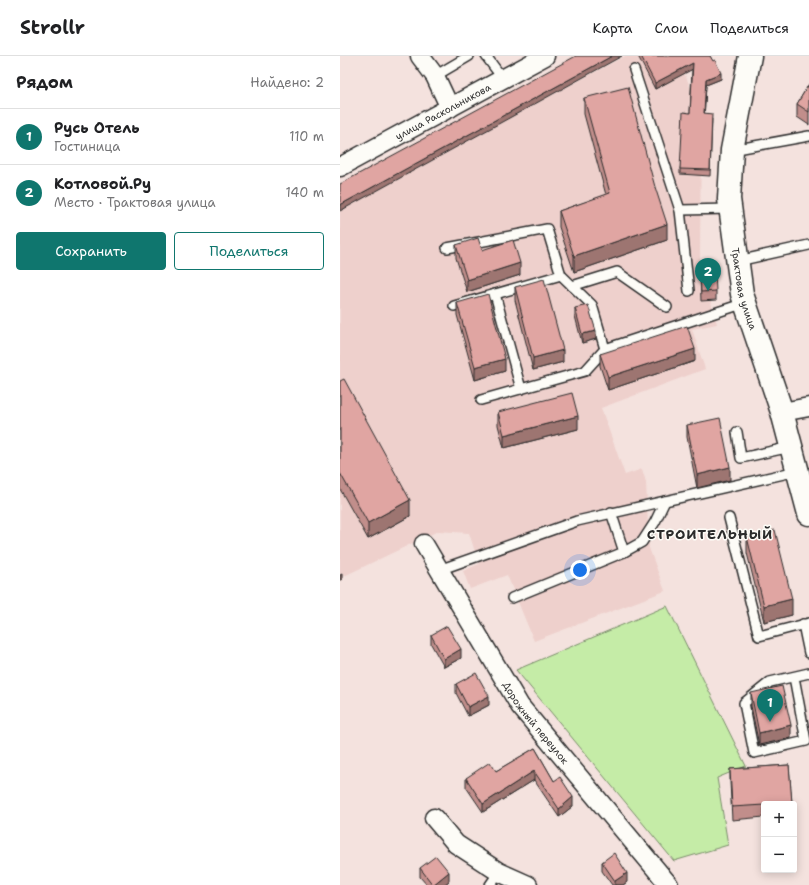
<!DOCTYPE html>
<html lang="ru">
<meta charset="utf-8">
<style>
:root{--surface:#fff;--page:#f6f6f6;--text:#202124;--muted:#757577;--line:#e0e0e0;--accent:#0f766e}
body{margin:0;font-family:"Shantell Sans",sans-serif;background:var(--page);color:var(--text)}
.controls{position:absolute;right:12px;bottom:12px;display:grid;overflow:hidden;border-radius:4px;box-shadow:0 2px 10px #0003}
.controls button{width:36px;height:36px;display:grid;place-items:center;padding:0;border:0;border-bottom:1px solid var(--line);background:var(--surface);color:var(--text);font:20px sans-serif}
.you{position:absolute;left:240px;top:514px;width:14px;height:14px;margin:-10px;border:3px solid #fff;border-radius:50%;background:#1a73e8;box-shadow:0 0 0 6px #1a73e833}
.badge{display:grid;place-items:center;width:26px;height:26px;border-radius:50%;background:var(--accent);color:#fff;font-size:13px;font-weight:700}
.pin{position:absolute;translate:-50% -33px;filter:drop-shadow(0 1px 2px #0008)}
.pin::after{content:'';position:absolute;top:21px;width:14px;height:12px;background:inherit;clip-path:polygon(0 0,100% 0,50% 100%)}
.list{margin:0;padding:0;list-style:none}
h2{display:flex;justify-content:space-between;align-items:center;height:52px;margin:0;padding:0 16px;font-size:17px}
h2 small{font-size:13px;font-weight:400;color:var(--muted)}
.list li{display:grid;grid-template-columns:26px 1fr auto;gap:12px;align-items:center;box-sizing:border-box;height:56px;padding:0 16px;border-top:1px solid var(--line)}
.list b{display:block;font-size:15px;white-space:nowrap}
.list p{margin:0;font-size:13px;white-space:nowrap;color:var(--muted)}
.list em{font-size:13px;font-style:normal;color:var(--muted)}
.actions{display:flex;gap:8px;padding:12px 16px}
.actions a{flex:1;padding:9px 0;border:1px solid var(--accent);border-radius:4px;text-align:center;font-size:14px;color:var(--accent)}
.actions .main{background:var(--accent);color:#fff}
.map{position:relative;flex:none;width:469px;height:829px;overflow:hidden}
header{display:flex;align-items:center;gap:24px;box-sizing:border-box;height:56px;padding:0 20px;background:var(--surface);border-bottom:1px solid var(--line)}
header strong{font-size:19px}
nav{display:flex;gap:22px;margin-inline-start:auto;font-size:14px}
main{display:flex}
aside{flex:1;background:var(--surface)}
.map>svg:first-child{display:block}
</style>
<header>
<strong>Strollr</strong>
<nav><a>Карта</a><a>Слои</a><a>Поделиться</a></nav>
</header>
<main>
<aside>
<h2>Рядом<small>Найдено: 2</small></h2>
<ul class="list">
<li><span class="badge">1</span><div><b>Русь Отель</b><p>Гостиница</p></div><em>110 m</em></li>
<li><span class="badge">2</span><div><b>Котловой.Ру</b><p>Место · Трактовая улица</p></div><em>140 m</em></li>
</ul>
<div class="actions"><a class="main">Сохранить</a><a>Поделиться</a></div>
</aside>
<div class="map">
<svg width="469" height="829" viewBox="0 0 469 829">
<rect width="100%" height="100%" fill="#f4e2de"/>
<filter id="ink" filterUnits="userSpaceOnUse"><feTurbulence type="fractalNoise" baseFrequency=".025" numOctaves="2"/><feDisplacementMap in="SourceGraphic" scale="8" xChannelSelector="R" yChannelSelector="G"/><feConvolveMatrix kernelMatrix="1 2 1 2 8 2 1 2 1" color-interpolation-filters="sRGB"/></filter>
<g filter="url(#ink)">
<path fill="#eed0cc" d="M285,0H337L361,56L360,205L377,268L352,273L365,313L261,352L285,419L302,413L306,426L309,492L325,535L194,585L167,519L130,533L123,515L139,508L129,477L98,475L0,522V152Z"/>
<path fill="#c5eca7" stroke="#788c69" d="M327,550L406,710L377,722L388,789L334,805L176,614Z"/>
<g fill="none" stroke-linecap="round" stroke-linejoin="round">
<defs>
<g id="service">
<path d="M146,0L163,23"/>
<path d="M294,14L340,154L391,153"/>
<path d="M95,20L129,0"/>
<path d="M392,94L469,80"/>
<path d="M340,154L349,235"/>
<path d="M107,192L207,173L221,219L252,249L265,293L405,247"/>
<path d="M398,205L469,189"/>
<path d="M232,230L277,216L327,251"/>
<path d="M155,238L181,333"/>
<path d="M114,250L221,219"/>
<path d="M141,344L245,315L265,293"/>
<path d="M397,376L401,402L451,391"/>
<path d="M389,462L419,580L469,567"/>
<path d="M284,496L302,486L315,466L325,445"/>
<path d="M99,514L237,465L457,415"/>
<path d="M172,542L284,496L271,456"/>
<path d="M463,568L469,597"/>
<path d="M454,621L466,685L414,697L404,647L430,626L469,617"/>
<path d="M150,829L159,816"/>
</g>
<g id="minor">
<path d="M80,0L95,20L110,52"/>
<path id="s1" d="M0,111L205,0"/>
<path d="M442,356L469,351"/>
<path id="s2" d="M84,488L180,650L329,829"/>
<path d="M94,762L116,788L159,816L188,829"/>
</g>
<g id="secondary">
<path id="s3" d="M410,0L392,94L389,143L402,238L442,356L469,458"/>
</g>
</defs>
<use href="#service" stroke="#2b2b2b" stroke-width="12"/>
<use href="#minor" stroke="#2b2b2b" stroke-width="21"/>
<use href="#secondary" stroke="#2b2b2b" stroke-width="25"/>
<use href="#service" stroke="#fdfcf7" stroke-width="9"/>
<use href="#minor" stroke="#fdfcf7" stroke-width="18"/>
<use href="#secondary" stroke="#fdfcf7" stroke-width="22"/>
</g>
<g fill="#c18e8b" stroke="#2b2b2b">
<path d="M298,0H370L381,23L366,29L364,57L372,63L370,120L340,118V113L350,57L352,13L315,33Z"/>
<path d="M469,28V69L457,61V48Z"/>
<path d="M244,42L327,184L234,216L219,171V155L266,139L244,58Z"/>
<path d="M116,189L142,194L180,219L127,236L116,202Z"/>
<path d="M360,217L376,235V244L361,245Z"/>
<path d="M175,231L223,306L193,314L175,244Z"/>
<path d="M117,247L165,315L135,324L117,259Z"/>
<path d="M235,252L256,283L242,287L235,260Z"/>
<path d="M260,298L355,305L268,334L260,310Z"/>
<path d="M0,325L70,460L28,483L0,433Z"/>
<path d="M158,356L238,373L164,392L158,369Z"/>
<path d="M347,369L390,424L357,432L347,381Z"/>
<path d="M407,481L452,559L424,566L407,497Z"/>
<path d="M91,579L121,602L104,611L91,588Z"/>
<path d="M116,628L149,649L128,660L116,637Z"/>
<path d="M411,637L451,682L419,689L411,650Z"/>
<path d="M195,692L214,725L233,750L219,761L194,724L143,756L126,731V722L156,715Z"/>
<path d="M449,709L452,748H424V761L392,764L390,726V713Z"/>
<path d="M262,806L287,826L283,829H272L262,815Z"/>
<path d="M80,812L109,825L104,829H87L80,821Z"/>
</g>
<g fill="#9d7471" stroke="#2b2b2b">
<path d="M272,0H282L0,155V149Z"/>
<path d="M353,7V13L315,33V27Z"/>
<path d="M381,17V23L366,29L364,63L366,23Z"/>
<path d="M327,168V184L234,216V200Z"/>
<path d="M180,207V219L127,236V224Z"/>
<path d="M256,275V283L242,287V278Z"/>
<path d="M355,293V305L268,334V321Z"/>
<path d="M223,294V306L193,314V302Z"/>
<path d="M165,303V315L135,324V311Z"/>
<path d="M238,360V373L164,392V379Z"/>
<path d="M390,411V424L357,432V419Z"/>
<path d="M70,444V460L28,483V467Z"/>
<path d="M2,518V524H0V519Z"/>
<path d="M452,543V559L424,566V550Z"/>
<path d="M121,593V602L104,611V603Z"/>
<path d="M149,640V649L128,660V651Z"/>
<path d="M451,669V682L419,689V677Z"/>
<path d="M194,715V724L143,756V748Z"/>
<path d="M233,741V750L219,761V753Z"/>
<path d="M109,816V825L104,829H93Z"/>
<path d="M287,817V826L283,829H275V825Z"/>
</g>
<g fill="#e0a5a2" stroke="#2b2b2b">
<path d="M236,0H272L0,149V128Z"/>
<path d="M301,0H370L373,5L375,4L381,17L366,23L364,57L372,58L370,114L340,113L343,56L350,57L353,7L315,27Z"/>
<path d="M469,28V56L457,48Z"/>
<path d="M288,31L315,131L327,168L234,200L219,155L270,137L244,42Z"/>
<path d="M138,182L142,194L173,184L180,207L127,224L116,189Z"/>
<path d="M375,216L376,235L361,236L360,217Z"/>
<path d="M204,223L223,294L193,302L175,231Z"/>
<path d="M148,238L165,303L135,311L117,247Z"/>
<path d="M248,249L256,275L242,278L235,252Z"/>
<path d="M347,270L355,293L268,321L260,298Z"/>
<path d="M4,323L70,444L28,467L0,417V325Z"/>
<path d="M232,337L238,360L164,379L158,356Z"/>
<path d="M380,362L390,411L357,419L347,369Z"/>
<path d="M435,474L452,543L424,550L407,481Z"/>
<path d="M107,570L121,593L104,603L91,579Z"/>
<path d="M136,617L149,640L128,651L116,628Z"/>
<path d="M442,630L451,669L419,677L411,637Z"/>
<path d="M195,692L214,725L220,721L233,741L219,753L194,715L143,748L126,722L150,706L156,715Z"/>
<path d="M449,709L452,747L424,748V749L392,751L390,713Z"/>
<path d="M274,797L287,817L275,825L262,806Z"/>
<path d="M96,800L109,816L93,829L80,812Z"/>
</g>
</g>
<g text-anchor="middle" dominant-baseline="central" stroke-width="3" stroke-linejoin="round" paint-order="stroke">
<g font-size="10" fill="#2b2b2b" stroke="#fdfcf7">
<text stroke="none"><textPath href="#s1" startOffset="117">улица Раскольникова</textPath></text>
<text stroke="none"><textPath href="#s3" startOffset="236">Трактовая улица</textPath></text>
<text stroke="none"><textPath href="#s2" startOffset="211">Дорожный переулок</textPath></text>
</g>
<g font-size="14" font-weight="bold" letter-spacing="1" fill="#2b2b2b" stroke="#fdfcf7">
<text x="370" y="478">СТРОИТЕЛЬНЫЙ</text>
</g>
</g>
</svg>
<div class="controls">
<button>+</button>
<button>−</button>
</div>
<div class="you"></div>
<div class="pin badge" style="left:430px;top:666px">1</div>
<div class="pin badge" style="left:368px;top:235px">2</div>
</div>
</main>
